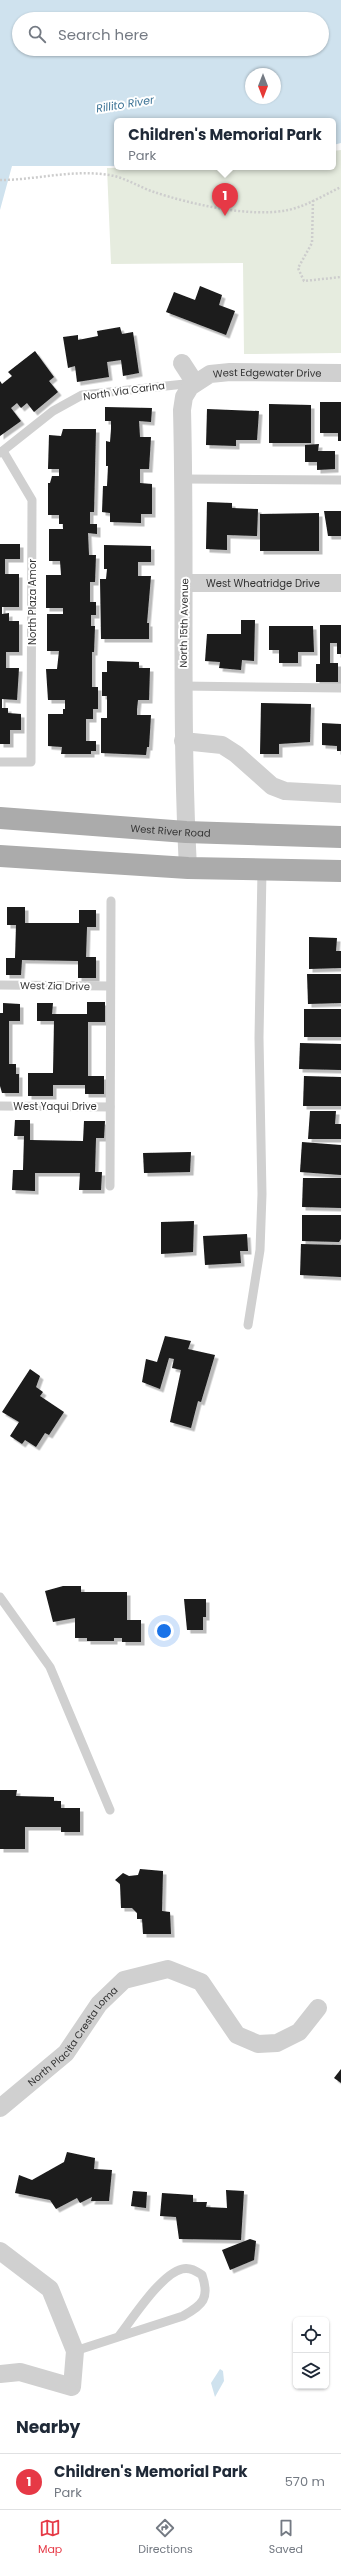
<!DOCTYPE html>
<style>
:root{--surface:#fff;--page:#f2f2f3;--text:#1f2937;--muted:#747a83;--line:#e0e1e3;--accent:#e63946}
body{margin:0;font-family:Poppins,sans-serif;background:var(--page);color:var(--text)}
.controls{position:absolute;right:12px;bottom:12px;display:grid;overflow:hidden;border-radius:6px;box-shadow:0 1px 3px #0004}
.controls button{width:36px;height:36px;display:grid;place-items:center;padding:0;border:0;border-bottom:1px solid var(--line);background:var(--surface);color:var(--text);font:20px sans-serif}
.compass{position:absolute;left:245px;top:68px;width:36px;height:36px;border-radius:50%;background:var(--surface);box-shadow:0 1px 3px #0004;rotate:180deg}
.you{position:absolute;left:164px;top:1631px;width:14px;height:14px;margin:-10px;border:3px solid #fff;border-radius:50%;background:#1a73e8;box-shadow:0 0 0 6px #1a73e833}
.badge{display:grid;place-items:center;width:26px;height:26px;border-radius:50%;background:var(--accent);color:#fff;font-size:13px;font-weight:700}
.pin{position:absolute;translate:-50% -33px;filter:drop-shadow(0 1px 2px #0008)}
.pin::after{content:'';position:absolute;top:21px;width:14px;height:12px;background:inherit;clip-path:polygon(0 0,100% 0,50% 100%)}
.popup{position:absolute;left:114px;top:118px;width:222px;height:52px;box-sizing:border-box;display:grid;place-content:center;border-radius:6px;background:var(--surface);filter:drop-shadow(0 1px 3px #0005);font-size:13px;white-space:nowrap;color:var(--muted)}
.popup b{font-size:15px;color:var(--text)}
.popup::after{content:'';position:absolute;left:50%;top:100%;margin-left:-8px;border:8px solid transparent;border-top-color:var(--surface)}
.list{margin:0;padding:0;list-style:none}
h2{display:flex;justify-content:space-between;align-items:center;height:52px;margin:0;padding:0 16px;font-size:17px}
h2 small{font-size:13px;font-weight:400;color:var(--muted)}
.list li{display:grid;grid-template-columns:26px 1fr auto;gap:12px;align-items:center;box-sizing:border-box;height:56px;padding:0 16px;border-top:1px solid var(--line)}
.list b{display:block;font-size:15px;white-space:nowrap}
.list p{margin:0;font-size:13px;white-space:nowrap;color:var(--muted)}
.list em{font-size:13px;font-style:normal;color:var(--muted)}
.icon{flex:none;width:22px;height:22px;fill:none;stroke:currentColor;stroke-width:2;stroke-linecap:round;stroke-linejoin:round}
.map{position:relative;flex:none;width:341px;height:2401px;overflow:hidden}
.search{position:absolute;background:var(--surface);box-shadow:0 1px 3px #0004;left:12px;right:12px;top:12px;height:44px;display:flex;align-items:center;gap:10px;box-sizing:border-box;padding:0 14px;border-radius:22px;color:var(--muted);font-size:15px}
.sheet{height:108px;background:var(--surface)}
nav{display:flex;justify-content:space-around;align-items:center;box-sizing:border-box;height:56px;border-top:1px solid var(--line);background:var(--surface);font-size:11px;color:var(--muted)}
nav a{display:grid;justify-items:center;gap:2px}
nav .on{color:var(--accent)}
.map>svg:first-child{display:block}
</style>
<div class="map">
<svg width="341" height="2401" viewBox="0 0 341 2401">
<defs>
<filter id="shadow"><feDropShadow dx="3.5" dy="3.5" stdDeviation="0" flood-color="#0004"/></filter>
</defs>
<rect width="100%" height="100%" fill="#fff"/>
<path fill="#e6ecdf" d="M341,150V353L244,354L243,263L111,264L107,168L333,167V151Z"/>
<g fill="#cfe2ee" fill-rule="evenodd">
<path d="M0,0H341V143L333,145V121H117V166H12L0,210ZM19,19H322V49H19ZM251,74H275V98H251Z"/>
<path d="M220,2369L223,2371L224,2381L215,2397L211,2383Z"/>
</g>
<g fill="#1a1a1a" filter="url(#shadow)">
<path d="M200,286L222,295L219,305L235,311L226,335L166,312L174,292L195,300Z"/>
<path d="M120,327L122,334L133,332L139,373L123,376L121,360L107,362L109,377L77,382L75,366L68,368L63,337L78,335V340L98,336L97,331Z"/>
<path d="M35,351L54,377L49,381L58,392L34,412L27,403L21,408L17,403L11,408L21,421L0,436V381L2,384L12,376L8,372Z"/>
<path d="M320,402H341V441H338V433H320Z"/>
<path d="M269,404L311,405V443H269Z"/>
<path d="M105,407L152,408L151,422L139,421L140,437H151L149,469H140V483L152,484V514H141V523L110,522V513L102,512L103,486H107L108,466H106V441L110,442L111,429V421H105Z"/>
<path d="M207,409L259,411L257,440H236V446L206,445Z"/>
<path d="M63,429H96L94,512H90V524H97V534L88,533L89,555H96L95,582H90V602H96V615H91V626H95L94,652H92V687H98V709H93V719H86V741H96V751H91V754H61L62,747L48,746V714H63V709H65V700H48L46,669H57L59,651H47V614H63V608H46V575H61L60,561H49V529H63V524H59V515H48V483H50L52,476H59V469H48L49,435L61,436Z"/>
<path d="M319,444L318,451H335V469L317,470V462H305V445Z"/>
<path d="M207,502L232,503V508L258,509L257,536L227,535V550L206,549Z"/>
<path d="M324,511H341V536H328Z"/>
<path d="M319,513V551H260V514Z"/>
<path d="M0,544H20V559H5V574H19V607H2V614L9,613V621H19V652H6V668H19L17,700L2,699V708H8V713L21,714V730H10V744H0Z"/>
<path d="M104,545L151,546V562H138V576H151L147,623H149V639H101L100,579H106L107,569H104Z"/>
<path d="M241,620H255L254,661L242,660L241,670L219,668L220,662L205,661L207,634H241Z"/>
<path d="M320,625H341V654H337V643H330V663H338V682H316V664H320Z"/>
<path d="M269,626H313L314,652H298V663H279V650H269Z"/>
<path d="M107,661L139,662V668H150L149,700H138L137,709V715H151L149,747H147L146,755L101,753V718H107V696H102V672H107Z"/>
<path d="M261,703L311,704L310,742L279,744V754H260Z"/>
<path d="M322,723L341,724V751H337V746L322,745Z"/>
<path d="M7,907H25V923H79V910H96V927H87L86,957H96V978H78V961L22,960L21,975H6V958H15L16,925H7Z"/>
<path d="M309,937L337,938L336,951H341V968L309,969Z"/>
<path d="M307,974H341V1003L308,1004Z"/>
<path d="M87,1002H105V1022H88V1076H104V1094H85V1085H53V1096H28V1073H53L54,1021H37V1003H53L52,1014H87Z"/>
<path d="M3,1003L20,1004V1021H9V1064H16V1074H19V1093H2L0,1086V1013H3Z"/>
<rect x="304" y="1009" width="37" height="28"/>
<path d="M300,1043L341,1044V1070L299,1069Z"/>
<path d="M304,1076L341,1077V1106H303Z"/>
<path d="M310,1111H336L335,1124H341V1139H308Z"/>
<path d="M15,1120H30V1140L83,1141L84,1121H105L104,1138H96L95,1172H102L101,1190H79L80,1173H35V1191L12,1190L13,1170H23L24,1136H14Z"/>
<path d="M302,1142L341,1145V1175L300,1172Z"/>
<path d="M191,1152L190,1172L144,1173L143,1153Z"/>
<path d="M303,1178H341V1208L302,1207Z"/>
<path d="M302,1215H341V1239L339,1242L302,1241Z"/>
<path d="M194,1221L193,1252L161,1254V1222Z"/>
<path d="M247,1234L248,1251H240L241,1263L205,1265L203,1236Z"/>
<path d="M301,1244L341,1245V1277L300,1275Z"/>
<path d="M165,1336L191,1341L188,1349L215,1355L201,1402L198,1401L191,1428L170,1422L181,1370L172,1368L174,1359L169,1358L160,1389L142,1382L146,1359L157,1362Z"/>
<path d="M30,1369L40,1376L36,1387L43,1392L40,1396L64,1412L49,1435L45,1433L36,1447L25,1440L22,1444L10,1436L19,1422L2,1412Z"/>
<path d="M63,1586H81V1592H127V1620H141V1642H122V1638H114V1641H87V1638H75V1618L53,1622L45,1591Z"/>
<path d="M184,1599H206V1617H203V1630H187Z"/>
<path d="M0,1790H17L16,1796L54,1797V1801H61V1808H80V1832H61V1827H25V1849H0Z"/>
<path d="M140,1869L163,1871L162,1911L170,1912L171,1934H143L142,1919H137V1913L132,1908H121L120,1884L115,1880L123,1873L129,1876L138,1875Z"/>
<path d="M341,2069V2083L334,2078Z"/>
<path d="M67,2152L95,2158L94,2169L112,2170L109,2201H91L92,2197L80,2203L77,2198L56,2209L50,2200L15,2193L19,2175L32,2180L64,2162Z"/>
<path d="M226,2190L244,2191L241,2240L179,2239L176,2217L160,2216L162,2193L193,2195V2202H207L206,2207L227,2208Z"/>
<path d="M133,2191L147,2192L146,2208L131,2206Z"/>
<path d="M250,2239L256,2241L254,2260L230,2270L222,2250Z"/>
</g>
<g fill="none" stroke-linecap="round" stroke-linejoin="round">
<g stroke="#cdcdcd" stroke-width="2.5" stroke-dasharray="2 2" stroke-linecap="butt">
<path d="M0,180C36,180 73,169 109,175C124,177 139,187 154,192C190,204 251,218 288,210C307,206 324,195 341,187"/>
<path d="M313,200L312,243L298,268L304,281L341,277"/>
</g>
<g stroke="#d0d0d0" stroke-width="9">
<path d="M0,453L53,411L82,395L194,383"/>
<path d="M184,479L341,480"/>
<path d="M182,686L341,688"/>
<path d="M0,762H31L32,500L3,451"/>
<path d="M0,985L109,986"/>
<path d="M0,1106L110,1107"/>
<path d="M110,1186L111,901"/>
<path d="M248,1325L260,1250L262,1194L259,1038L262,870"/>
<path d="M0,1597L50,1667L110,1810"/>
<path d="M75,2351L183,2316C203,2305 210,2298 202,2275C196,2271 190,2267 182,2269C161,2274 133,2318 119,2336"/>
</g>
<g stroke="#d0d0d0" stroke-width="18">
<path d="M182,363L195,383"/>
<path id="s1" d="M185,583H341"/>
<path d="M183,741L222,745L236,754L272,786L285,791L341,794"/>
<path id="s2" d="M188,868C180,715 186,563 182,410L184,397L190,387L210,374L230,372L341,373"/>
<path id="s3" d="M0,2108L66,2053L99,2004L124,1980L168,1969L201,1982L237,2035L258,2044L277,2043L299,2032L318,2008"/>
<path d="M0,2251L50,2289L75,2351L72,2387L20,2372L0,2374"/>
</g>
<g stroke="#ababab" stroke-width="22">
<path id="s4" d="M0,818L186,832L341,837"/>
<path d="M0,856L188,868L341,871"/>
</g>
</g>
<g text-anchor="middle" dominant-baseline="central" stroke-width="4" stroke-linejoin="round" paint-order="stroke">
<g font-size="10" fill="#333" stroke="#fff">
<text stroke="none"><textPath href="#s2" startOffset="564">West Edgewater Drive</textPath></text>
<text transform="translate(124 391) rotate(-8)">North Via Carina</text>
<text stroke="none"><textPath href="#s1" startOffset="78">West Wheatridge Drive</textPath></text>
<text transform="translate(32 602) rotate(-90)">North Plaza Amor</text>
<text transform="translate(184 623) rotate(-89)">North 15th Avenue</text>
<text stroke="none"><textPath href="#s4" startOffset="171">West River Road</textPath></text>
<text transform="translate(55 986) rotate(1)">West Zia Drive</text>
<text x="55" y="1106">West Yaqui Drive</text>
<text stroke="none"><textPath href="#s3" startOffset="103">North Placita Cresta Loma</textPath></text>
</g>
<g font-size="11" font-style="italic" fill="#3f7597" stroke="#fff">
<text transform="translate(125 104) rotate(-9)">Rillito River</text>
</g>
</g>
</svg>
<div class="controls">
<button><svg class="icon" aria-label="locate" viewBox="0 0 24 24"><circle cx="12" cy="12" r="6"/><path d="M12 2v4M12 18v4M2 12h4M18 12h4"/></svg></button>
<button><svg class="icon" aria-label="layers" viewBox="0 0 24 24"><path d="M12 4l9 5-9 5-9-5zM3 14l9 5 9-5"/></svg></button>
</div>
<svg class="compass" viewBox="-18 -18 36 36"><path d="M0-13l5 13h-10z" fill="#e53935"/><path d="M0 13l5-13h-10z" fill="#747a83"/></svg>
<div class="you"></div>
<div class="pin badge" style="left:225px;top:216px">1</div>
<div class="popup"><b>Children's Memorial Park</b>Park</div>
<div class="search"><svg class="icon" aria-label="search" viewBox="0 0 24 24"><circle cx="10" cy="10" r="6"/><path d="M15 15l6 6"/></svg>Search here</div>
</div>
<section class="sheet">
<h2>Nearby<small></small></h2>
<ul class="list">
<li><span class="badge">1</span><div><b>Children's Memorial Park</b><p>Park</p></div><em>570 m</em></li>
</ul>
</section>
<nav>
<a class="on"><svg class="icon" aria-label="map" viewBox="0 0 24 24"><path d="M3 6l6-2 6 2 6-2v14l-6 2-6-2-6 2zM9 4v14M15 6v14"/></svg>Map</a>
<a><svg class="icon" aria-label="directions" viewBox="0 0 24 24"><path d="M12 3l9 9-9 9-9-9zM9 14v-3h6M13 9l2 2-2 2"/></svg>Directions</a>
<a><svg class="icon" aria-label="saved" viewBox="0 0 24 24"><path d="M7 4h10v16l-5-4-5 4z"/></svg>Saved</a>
</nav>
